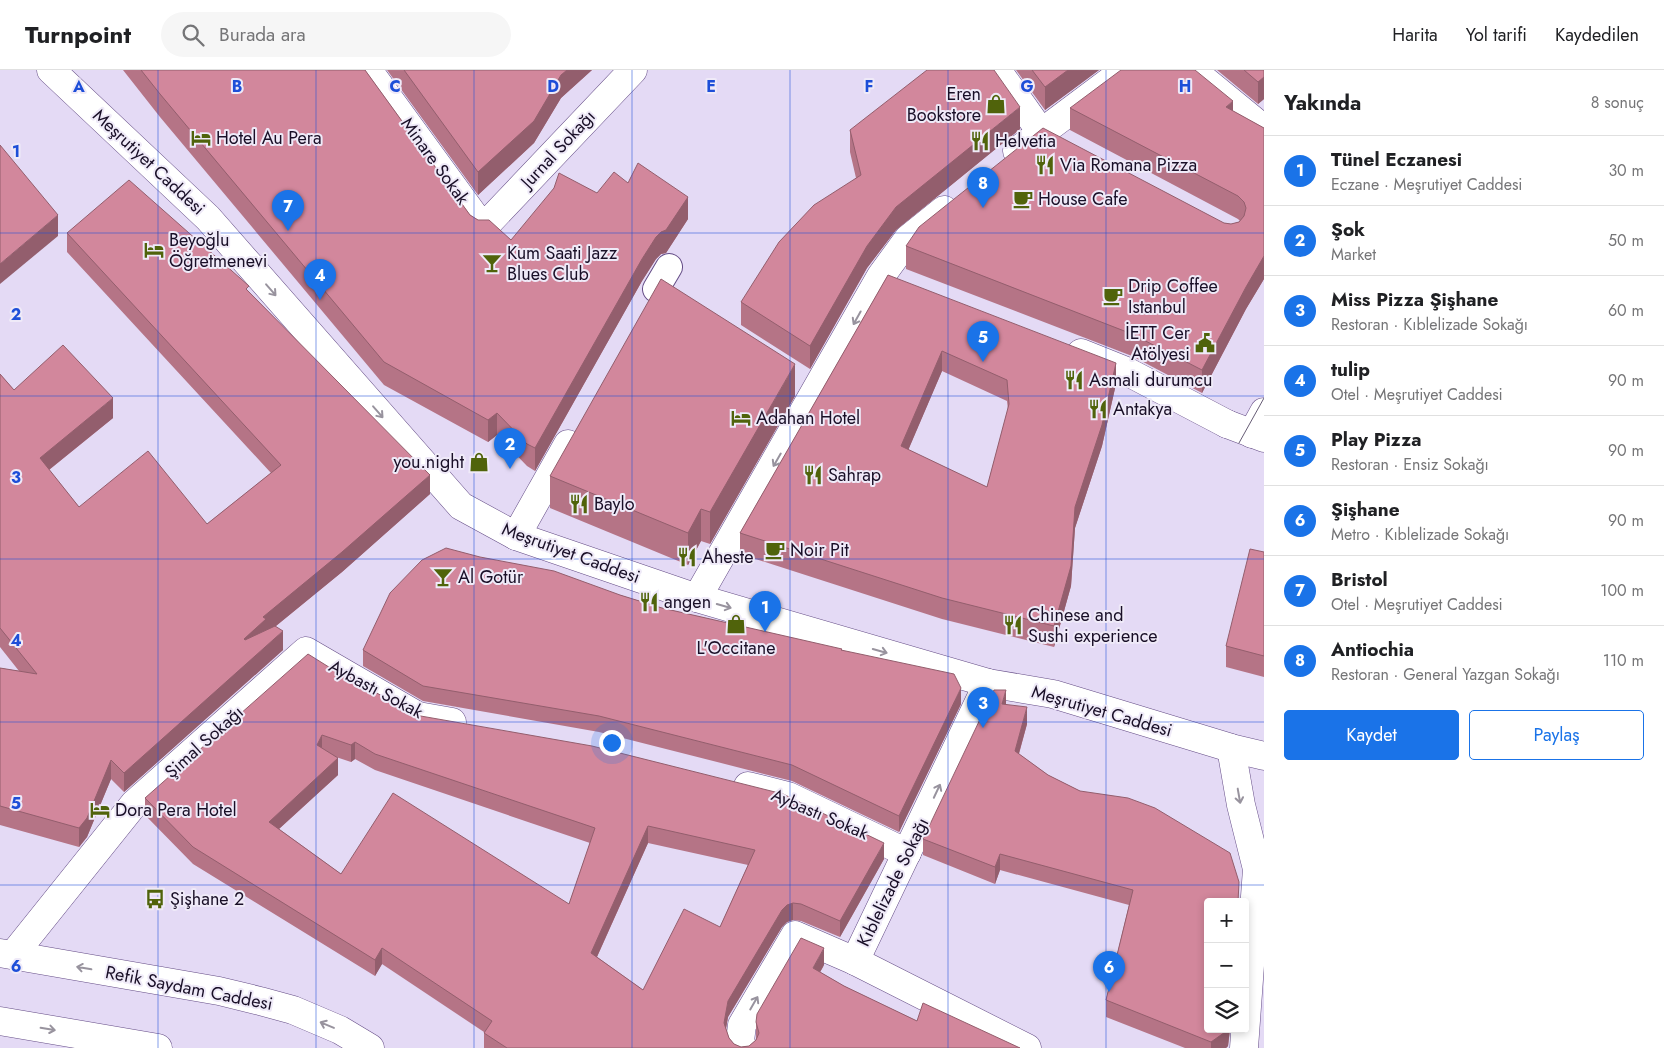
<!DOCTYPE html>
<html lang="tr">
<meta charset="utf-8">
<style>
:root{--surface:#fff;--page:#f6f6f6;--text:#202124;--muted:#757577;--line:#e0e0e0;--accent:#1a73e8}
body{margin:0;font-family:Jost,sans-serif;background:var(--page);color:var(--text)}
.controls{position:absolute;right:15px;bottom:15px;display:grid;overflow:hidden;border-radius:5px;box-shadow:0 2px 8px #0003}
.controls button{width:45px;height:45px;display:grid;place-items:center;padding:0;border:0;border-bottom:1px solid var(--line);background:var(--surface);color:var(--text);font:25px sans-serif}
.you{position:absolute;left:611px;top:672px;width:18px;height:18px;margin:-12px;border:4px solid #fff;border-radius:50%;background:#1a73e8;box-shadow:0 0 0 8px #1a73e833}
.badge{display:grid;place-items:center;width:32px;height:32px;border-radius:50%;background:var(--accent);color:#fff;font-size:16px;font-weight:700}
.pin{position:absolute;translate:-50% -41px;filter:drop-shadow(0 1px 2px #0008)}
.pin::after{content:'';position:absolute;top:26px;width:18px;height:15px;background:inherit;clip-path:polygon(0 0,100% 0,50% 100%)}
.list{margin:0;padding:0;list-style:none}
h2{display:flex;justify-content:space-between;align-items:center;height:65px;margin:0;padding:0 20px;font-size:21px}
h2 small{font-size:16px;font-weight:400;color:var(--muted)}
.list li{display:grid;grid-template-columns:32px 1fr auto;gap:15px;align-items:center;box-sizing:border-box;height:70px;padding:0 20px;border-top:1px solid var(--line)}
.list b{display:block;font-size:19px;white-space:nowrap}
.list p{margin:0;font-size:16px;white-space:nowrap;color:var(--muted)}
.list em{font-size:16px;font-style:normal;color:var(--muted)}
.actions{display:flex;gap:10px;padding:15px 20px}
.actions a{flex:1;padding:11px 0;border:1px solid var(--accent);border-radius:5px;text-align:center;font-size:18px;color:var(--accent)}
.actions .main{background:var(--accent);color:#fff}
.icon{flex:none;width:28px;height:28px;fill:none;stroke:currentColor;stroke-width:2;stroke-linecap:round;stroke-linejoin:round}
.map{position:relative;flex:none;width:1264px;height:978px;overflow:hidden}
header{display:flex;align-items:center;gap:30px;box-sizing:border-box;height:70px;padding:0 25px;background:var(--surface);border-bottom:1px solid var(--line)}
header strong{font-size:24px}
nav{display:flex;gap:28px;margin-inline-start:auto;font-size:18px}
.search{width:350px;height:45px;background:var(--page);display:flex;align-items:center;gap:12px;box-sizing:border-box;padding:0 18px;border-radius:28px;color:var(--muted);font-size:19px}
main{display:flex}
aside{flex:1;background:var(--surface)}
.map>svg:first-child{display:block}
</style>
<header>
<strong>Turnpoint</strong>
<div class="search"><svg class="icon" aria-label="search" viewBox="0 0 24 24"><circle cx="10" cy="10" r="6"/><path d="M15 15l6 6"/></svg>Burada ara</div>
<nav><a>Harita</a><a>Yol tarifi</a><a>Kaydedilen</a></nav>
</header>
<main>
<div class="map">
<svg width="1264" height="978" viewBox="0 0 1264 978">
<rect width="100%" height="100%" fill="#e4daf5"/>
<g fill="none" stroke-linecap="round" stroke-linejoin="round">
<defs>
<path id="pedestrian" d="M656,219L669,197"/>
<g id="minor">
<path d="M368,0L483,158L633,0"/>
<path d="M997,0L1041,62"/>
<path d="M1192,0L1259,55"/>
<path d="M1017,81L1125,0"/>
<path d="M1081,283L1126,301L1227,354"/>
<path d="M1252,364L1264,342"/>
<path d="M516,466L568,374"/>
<path d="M697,528L881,206L908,169L944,140"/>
<path d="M748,716L788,726L907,783"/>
<path d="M13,885L134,734L306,581L418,646L452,652"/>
<path d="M855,891L988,613"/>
<path d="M743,978L740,971L742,955L795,865L855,891L1027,978"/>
</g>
<g id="tertiary">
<path d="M51,0L208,148L461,436L516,466L697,528L988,613L1053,624L1231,678L1264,686"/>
<path d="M1227,354L1264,368"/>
<path d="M1231,678L1241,735L1257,799L1244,978"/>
</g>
<g id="primary">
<path d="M0,883L219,921L260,931L293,940L340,960L370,978"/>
<path d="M0,951L158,978"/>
</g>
</defs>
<use href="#pedestrian" stroke="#644c86" stroke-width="28"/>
<use href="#minor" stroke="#644c86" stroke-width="29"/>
<use href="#tertiary" stroke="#644c86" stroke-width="29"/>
<use href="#primary" stroke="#644c86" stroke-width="29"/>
<use href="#pedestrian" stroke="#fff" stroke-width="26"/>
<use href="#minor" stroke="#fff" stroke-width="28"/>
<use href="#tertiary" stroke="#fff" stroke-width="28"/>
<use href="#primary" stroke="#fff" stroke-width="28"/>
<path stroke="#665c75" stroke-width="1" d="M1239,373L1264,328"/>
</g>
<g fill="#b57486" fill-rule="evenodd">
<path d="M123,0H365L470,145L511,170L597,123L628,113L688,149L666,183L661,184L656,189L642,211L535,401L527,396L497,365L488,372L384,315L160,47Z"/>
<path d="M387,0H592L561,28L534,73L478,125Z"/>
<path d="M1016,0H1099L1045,40Z"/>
<path d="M1217,0H1264V29L1258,34Z"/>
<path d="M1070,38L1233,41L1264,58V209L1246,239L1202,323L1132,286L906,199V176L1224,153L1231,154L1239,152L1240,151L1238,149L1070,60Z"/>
<path d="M1020,59L896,160L867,198L810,299L741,255V232L856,108L850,82V60Z"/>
<path d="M67,163L249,222L430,424L342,502L276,556L283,580L124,722L111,709L87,767L79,777L0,755V598L19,601L0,577V304L14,320L113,348L49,400L79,437L207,454L271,403L67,182Z"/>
<path d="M888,205L1116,314L1102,376L1075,458L1071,516L1054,577L942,549L740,484V463ZM942,301L1007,331L1008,340L987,417L908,380Z"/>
<path d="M795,326L710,474L701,471L688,495L550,438V406Z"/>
<path d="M1264,482V607L1226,597V576Z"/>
<path d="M620,525L662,538L842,580L961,634L899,762L792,711L599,662L423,631L363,596V580Z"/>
<path d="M348,609L415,645L884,789L840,867L801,851L793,850L787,852L782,857L728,947L726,959L729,968L734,974L741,977L749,976L756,970V952L824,895L820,902L844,916L917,951L1020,978H484V962L382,894L375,906L193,794L145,745V728ZM336,687L351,692L355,689L375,700L590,773L569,834L341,804L279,759L338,705ZM648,773L748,795L720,857L643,920L597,887Z"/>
<path d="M1006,634L1027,654L1019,684L1048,705L1080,721L1208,959H1230L1228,976L1226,978H1185L1106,947V930L1129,835L1000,800L995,814L923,785V769Z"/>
</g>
<g fill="#935e6d">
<path d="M567,0H592L561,28L534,73L478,125V102L561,5Z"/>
<path d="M1068,0H1099L1045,40V17Z"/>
<path d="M1264,7V29L1258,34V12Z"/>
<path d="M1233,31V54L1226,37Z"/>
<path d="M1020,37V59L896,160L867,198L810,299V276L867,176L896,137Z"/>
<path d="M688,127V149L666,183L661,184L656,189L642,211L535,401V378L642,189L656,167Z"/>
<path d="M58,145V166L0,214V194Z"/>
<path d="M1264,186V209L1246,239L1202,323V300L1246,217Z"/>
<path d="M942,281V301L901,397V376Z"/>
<path d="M1116,293V314L1102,376L1075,458L1071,516L1054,577V556L1075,437Z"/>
<path d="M795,294V326L710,474V442Z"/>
<path d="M113,328V348L40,407V388Z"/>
<path d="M497,343V365L488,372V350Z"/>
<path d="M430,405V424L342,502L266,564L244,588V569L263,547Z"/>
<path d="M701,439V471L688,495V463Z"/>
<path d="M283,561V580L124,722V703Z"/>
<path d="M961,618V634L899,762V746Z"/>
<path d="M1006,620V636L1002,634Z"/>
<path d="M1027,637V654L1015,697V681Z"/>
<path d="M322,665V682L317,675Z"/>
<path d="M355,672V689L351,692V675Z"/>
<path d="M338,688V705L269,768V752Z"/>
<path d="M111,690V709L87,767L79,777V758Z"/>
<path d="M648,756V773L591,900V883Z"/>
<path d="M884,773V789L840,867V851Z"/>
<path d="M1000,784V800L995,814V797Z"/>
<path d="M793,833V850L787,852L782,857L728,947L724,970V953L728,931L782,840L787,835Z"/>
<path d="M382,878V894L375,906V890Z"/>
<path d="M824,878V895L813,915V898Z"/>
<path d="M1229,959H1230L1228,976L1226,978H1211V972Z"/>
</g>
<g fill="#d2879c" stroke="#935e6d" fill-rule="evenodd">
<path d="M141,0H365L470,145L478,150H489L511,170L554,118L559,103L597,123L614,102L628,113L638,93L688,127L666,160L661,162L656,167L642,189L535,378L527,374L497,343L488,350L384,292L160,24Z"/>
<path d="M404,0H567L561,5L534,51L478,102Z"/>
<path d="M927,0H994L1020,37L896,137L867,176L810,276L741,232L779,172L814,135L861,105L850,60Z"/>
<path d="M1032,0H1068L1045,17Z"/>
<path d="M1121,0H1195L1233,31L1226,37L1264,58V186L1246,217L1202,300L1132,264L906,176L919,157L1043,58L1224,153L1231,154L1239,152L1244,146L1246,138L1244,132L1238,126L1070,38Z"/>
<path d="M1244,0H1264V7L1258,12Z"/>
<path d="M0,75L58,145L0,194Z"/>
<path d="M129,110L249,216L246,219L430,405L342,482L263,547L266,549L244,569L245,570L275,556L283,561L124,703L111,690L87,748L79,758L0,736V598L37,604L0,558V304L14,320L63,275L113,328L40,388L79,437L148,381L207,454L281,395L67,163Z"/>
<path d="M888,205L1116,293L1102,355L1075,437L1071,496L1054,556L942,528L740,463ZM942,281L1007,310L1009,334L987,417L901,376Z"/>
<path d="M661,209L795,294L710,442L701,439L688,463L550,406Z"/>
<path d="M446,478L480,487L554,501L620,525L662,538L842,579L841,580L954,604L961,618L899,746L792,695L599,646L423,616L363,580L390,523L422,490Z"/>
<path d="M1250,479L1264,482V586L1226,576Z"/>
<path d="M308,584L348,609L349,607L415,645L592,676L783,724L884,773L840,851L801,834L793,833L787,835L782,840L728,931L724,953L729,968L734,974L741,977L749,976L756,970L759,963L756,952L757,944L801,868L824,878L813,898L844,916L917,951L923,933L1020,978H507L484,963L492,951L382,878L375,890L193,777L145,728ZM322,665L351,675L355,672L375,684L595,758L569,834L393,723L341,804L269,752L338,688L317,675ZM648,756L755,780L720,857L684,839L643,920L591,883Z"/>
<path d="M994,620H1006L1002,634L1027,637L1015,681L1048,705L1080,721L1128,728L1155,738L1230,783L1239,812L1238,832H1208V959H1229L1228,960L1211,972L1106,930L1133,820L1000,784L995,797L923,769Z"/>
</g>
<defs><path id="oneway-shaft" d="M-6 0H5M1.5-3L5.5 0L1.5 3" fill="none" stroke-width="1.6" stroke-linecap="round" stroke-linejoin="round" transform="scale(1.25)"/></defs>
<g stroke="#98939e">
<use href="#oneway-shaft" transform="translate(271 220) rotate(49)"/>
<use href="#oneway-shaft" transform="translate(857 248) rotate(119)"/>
<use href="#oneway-shaft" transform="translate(378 342) rotate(49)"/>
<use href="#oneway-shaft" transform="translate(777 390) rotate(120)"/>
<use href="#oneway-shaft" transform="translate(724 536) rotate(16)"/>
<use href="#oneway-shaft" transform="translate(880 581) rotate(16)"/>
<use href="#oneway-shaft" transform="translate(937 721) rotate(-65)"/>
<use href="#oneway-shaft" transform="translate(1239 726) rotate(80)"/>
<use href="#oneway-shaft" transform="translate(84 898) rotate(-170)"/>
<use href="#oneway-shaft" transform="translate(754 933) rotate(-60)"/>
<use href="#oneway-shaft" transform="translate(327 955) rotate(-157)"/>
<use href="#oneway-shaft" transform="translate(48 959) rotate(9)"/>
</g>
<path fill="none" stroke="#1d4ed8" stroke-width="1" stroke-opacity="0.55" d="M158,0V978M316,0V978M474,0V978M632,0V978M790,0V978M948,0V978M1106,0V978M0,163H1264M0,326H1264M0,489H1264M0,652H1264M0,815H1264"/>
<defs>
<symbol id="shop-bare" viewBox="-9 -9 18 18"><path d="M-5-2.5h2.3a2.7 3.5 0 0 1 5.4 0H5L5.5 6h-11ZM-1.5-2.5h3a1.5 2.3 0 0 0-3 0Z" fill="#50630b" stroke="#efeaf8" stroke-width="2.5" paint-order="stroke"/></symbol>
<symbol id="hotel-bare" viewBox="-9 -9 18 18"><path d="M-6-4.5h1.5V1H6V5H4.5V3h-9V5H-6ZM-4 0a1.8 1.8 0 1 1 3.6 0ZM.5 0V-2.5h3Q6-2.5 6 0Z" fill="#50630b" stroke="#efeaf8" stroke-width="2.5" paint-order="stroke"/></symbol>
<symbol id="restaurant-bare" viewBox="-9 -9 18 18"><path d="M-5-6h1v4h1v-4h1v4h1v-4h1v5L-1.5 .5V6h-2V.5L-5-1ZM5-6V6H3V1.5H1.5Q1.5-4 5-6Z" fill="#50630b" stroke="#efeaf8" stroke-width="2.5" paint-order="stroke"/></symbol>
<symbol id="cafe-bare" viewBox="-9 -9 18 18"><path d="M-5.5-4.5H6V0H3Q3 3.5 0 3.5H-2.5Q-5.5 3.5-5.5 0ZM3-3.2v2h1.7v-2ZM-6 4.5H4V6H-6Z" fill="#50630b" stroke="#efeaf8" stroke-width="2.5" paint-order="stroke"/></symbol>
<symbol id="bar-bare" viewBox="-9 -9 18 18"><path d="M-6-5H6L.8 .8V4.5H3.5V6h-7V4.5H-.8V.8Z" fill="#50630b" stroke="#efeaf8" stroke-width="2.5" paint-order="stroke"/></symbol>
<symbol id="civic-bare" viewBox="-9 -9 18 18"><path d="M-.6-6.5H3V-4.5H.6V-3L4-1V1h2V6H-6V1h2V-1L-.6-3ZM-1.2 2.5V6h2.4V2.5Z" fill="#50630b" stroke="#efeaf8" stroke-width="2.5" paint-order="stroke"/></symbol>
<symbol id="bus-bare" viewBox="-9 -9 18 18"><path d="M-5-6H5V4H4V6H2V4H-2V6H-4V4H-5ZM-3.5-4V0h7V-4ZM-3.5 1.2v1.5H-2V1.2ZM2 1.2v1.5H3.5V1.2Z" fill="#50630b" stroke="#efeaf8" stroke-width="2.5" paint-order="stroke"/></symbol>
</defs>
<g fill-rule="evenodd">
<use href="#shop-bare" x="982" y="20" width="28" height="28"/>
<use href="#hotel-bare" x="187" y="54" width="28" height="28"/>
<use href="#restaurant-bare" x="966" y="57" width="28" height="28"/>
<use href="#restaurant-bare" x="1031" y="81" width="28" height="28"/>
<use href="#cafe-bare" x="1009" y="115" width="28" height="28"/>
<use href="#hotel-bare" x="140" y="166" width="28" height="28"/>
<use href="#bar-bare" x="478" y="179" width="28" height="28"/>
<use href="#cafe-bare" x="1099" y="212" width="28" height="28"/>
<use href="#civic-bare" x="1191" y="259" width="28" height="28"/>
<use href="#restaurant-bare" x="1060" y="296" width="28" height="28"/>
<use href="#restaurant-bare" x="1084" y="325" width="28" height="28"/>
<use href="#hotel-bare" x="727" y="334" width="28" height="28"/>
<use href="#shop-bare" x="465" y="378" width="28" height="28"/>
<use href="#restaurant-bare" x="799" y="391" width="28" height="28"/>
<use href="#restaurant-bare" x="565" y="420" width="28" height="28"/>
<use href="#cafe-bare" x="761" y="466" width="28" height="28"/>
<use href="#restaurant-bare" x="673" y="473" width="28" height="28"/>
<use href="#bar-bare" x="429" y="493" width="28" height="28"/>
<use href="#restaurant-bare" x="635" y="518" width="28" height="28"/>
<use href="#shop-bare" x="722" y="540" width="28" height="28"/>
<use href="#restaurant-bare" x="999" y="541" width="28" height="28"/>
<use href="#hotel-bare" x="86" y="726" width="28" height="28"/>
<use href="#bus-bare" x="141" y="815" width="28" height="28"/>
</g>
<g text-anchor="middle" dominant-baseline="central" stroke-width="4" stroke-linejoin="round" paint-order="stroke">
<g font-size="18" fill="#190f27" stroke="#efeaf8" text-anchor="start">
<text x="981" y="24" text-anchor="end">Eren<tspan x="981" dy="21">Bookstore</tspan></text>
<text x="216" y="68">Hotel Au Pera</text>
<text x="995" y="71">Helvetia</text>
<text x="1060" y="95">Via Romana Pizza</text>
<text x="1038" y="129">House Cafe</text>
<text x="169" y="170">Beyoğlu<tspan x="169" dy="21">Öğretmenevi</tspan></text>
<text x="507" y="183">Kum Saati Jazz<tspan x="507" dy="21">Blues Club</tspan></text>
<text x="1128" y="216">Drip Coffee<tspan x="1128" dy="21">Istanbul</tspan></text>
<text x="1190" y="263" text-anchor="end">İETT Cer<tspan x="1190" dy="21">Atölyesi</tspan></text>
<text x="1089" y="310">Asmali durumcu</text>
<text x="1113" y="339">Antakya</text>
<text x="756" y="348">Adahan Hotel</text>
<text x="464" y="392" text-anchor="end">you.night</text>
<text x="828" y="405">Sahrap</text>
<text x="594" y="434">Baylo</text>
<text x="790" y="480">Noir Pit</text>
<text x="702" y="487">Aheste</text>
<text x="458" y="507">Al Gotür</text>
<text x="664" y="532">angen</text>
<text x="1028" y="545">Chinese and<tspan x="1028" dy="21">Sushi experience</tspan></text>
<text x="736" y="578" text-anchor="middle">L'Occitane</text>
<text x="115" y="740">Dora Pera Hotel</text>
<text x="170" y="829">Şişhane 2</text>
</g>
<g font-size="18" fill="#190f27" stroke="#efeaf8">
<text transform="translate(558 79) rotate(-47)">Jurnal Sokağı</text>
<text transform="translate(435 91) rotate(54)">Minare Sokak</text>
<text transform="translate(149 92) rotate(43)">Meşrutiyet Caddesi</text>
<text transform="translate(571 483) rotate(20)">Meşrutiyet Caddesi</text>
<text transform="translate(376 619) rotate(28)">Aybastı Sokak</text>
<text transform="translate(1102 641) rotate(16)">Meşrutiyet Caddesi</text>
<text transform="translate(204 672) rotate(-42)">Şimal Sokağı</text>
<text transform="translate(820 744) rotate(23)">Aybastı Sokak</text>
<text transform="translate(893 812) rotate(-64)">Kıblelizade Sokağı</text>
<text transform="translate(189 918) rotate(11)">Refik Saydam Caddesi</text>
</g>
</g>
<g font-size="16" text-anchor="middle" font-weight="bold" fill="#1d4ed8" stroke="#efeaf8" stroke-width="4" stroke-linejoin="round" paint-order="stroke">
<text x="79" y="22">A</text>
<text x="237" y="22">B</text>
<text x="395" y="22">C</text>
<text x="553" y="22">D</text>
<text x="711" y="22">E</text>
<text x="869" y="22">F</text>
<text x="1027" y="22">G</text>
<text x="1185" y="22">H</text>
<text x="16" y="87">1</text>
<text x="16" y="250">2</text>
<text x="16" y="413">3</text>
<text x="16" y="576">4</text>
<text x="16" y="739">5</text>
<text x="16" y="902">6</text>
</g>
</svg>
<div class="controls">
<button>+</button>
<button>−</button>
<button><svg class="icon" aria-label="layers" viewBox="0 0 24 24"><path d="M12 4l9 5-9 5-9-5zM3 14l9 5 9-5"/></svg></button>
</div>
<div class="you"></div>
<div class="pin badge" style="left:765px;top:562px">1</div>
<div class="pin badge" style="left:510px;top:399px">2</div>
<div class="pin badge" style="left:983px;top:658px">3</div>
<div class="pin badge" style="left:320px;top:230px">4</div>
<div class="pin badge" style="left:983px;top:292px">5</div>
<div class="pin badge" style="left:1109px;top:922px">6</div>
<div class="pin badge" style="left:288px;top:161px">7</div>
<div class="pin badge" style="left:983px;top:138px">8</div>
</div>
<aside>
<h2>Yakında<small>8 sonuç</small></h2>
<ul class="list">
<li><span class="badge">1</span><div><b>Tünel Eczanesi</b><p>Eczane · Meşrutiyet Caddesi</p></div><em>30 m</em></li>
<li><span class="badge">2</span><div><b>Şok</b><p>Market</p></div><em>50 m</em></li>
<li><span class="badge">3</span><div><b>Miss Pizza Şişhane</b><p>Restoran · Kıblelizade Sokağı</p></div><em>60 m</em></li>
<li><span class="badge">4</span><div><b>tulip</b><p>Otel · Meşrutiyet Caddesi</p></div><em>90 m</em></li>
<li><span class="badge">5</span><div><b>Play Pizza</b><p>Restoran · Ensiz Sokağı</p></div><em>90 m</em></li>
<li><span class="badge">6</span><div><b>Şişhane</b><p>Metro · Kıblelizade Sokağı</p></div><em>90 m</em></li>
<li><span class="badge">7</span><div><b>Bristol</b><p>Otel · Meşrutiyet Caddesi</p></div><em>100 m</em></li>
<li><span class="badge">8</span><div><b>Antiochia</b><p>Restoran · General Yazgan Sokağı</p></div><em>110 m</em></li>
</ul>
<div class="actions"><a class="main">Kaydet</a><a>Paylaş</a></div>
</aside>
</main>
